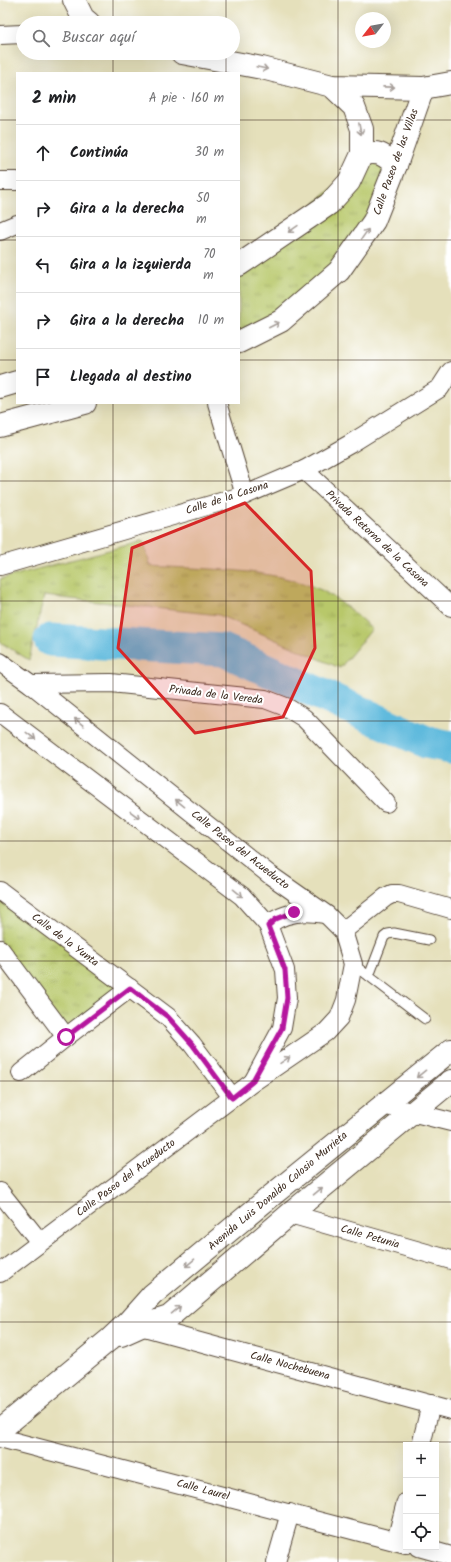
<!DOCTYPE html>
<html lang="es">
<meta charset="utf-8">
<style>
:root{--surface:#fff;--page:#f2f2f2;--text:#202124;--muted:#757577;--line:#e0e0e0}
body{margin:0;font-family:Kalam,sans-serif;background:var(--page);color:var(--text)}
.controls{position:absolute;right:12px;bottom:12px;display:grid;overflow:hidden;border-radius:0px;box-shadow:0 4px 16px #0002}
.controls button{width:36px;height:36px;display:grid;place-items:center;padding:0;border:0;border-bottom:1px solid var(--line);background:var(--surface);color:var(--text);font:20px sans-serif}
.compass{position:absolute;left:355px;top:12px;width:36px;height:36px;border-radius:50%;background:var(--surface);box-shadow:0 4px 16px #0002;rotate:239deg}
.stop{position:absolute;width:12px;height:12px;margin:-9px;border:3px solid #b5179e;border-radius:50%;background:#fff}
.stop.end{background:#b5179e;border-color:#fff;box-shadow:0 1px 4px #0008}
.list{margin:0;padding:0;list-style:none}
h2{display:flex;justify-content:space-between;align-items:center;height:52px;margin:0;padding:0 16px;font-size:17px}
h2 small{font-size:13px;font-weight:400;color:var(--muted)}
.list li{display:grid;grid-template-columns:26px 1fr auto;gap:12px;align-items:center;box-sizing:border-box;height:56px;padding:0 16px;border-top:1px solid var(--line)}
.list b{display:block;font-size:15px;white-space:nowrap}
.list em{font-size:13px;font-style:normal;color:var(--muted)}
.icon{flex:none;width:22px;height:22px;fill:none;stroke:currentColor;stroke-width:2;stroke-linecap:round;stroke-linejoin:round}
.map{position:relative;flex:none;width:451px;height:1562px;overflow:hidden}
.search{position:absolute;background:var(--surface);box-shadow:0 4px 16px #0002;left:16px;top:16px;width:224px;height:44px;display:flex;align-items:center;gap:10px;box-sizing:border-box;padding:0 14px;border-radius:22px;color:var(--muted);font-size:15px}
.panel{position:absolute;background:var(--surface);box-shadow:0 4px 16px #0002;left:16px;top:72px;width:224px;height:332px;border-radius:0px}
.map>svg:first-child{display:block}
</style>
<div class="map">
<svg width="451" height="1562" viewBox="0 0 451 1562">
<defs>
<pattern id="park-tufts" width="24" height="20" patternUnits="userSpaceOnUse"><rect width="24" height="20" fill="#b8c86a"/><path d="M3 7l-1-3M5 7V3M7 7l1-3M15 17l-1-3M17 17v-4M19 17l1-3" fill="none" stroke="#97a357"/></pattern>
</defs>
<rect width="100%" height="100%" fill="#fff"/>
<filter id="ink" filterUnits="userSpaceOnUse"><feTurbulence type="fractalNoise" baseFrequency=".025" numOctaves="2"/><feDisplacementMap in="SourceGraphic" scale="8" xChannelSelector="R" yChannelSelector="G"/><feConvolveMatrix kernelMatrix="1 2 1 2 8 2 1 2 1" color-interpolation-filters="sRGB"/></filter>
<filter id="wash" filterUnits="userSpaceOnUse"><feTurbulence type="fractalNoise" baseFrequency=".012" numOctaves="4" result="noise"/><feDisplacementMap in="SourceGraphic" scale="16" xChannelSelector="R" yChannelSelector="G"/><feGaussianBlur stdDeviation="0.9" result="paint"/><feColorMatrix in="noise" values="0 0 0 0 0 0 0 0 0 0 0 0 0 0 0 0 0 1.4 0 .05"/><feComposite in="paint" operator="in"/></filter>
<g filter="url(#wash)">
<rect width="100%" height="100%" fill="#e5e0bb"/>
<g fill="url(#park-tufts)" stroke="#7a7944">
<path d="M365,159L387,167L369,220L336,268L269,322L239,337V271Z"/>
<path d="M143,541L151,566C208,570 268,567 321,590C338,598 358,616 372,629L340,668L219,615L44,596L29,660L0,642V579Z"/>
<path d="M0,896L123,989L66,1032L0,943Z"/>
</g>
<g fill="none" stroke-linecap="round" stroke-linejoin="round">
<path stroke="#5fbadd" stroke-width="33" d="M50,640L223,650L426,742L451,747"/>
</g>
</g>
<g filter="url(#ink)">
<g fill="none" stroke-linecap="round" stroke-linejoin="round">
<defs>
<g id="lane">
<path d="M353,964L425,1019"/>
<path d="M369,976L384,937L388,934L394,933L429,940"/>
</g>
<g id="street">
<path d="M0,35L23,34"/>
<path d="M0,181H17"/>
<path d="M0,231L17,224"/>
<path d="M217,403L245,495"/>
<path d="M304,470L451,607"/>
<path d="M0,566L245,495L304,470L350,444L440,388L451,371"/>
<path d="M0,662L31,684L270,875L327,915L343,931L353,964L346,1000L339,1018L326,1032L253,1082L0,1273"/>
<path d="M31,684L111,683L265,699L286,707L304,718L386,803"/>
<path d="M0,713L242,896L268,925L285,970L287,998L282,1028L254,1080"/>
<path d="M0,891L168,1017L192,1044L232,1097"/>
<path d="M268,925C284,912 303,910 324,914"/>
<path d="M343,931L386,897L392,894H399L451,909"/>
<path d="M0,949L66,1037"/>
<path d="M21,1073L66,1037L130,988"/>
<path d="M383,1105L451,1122"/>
<path d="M0,1192L40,1242"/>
<path d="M290,1214L451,1260"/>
<path d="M137,1325L451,1410"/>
<path d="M0,1438L406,1544"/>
<path d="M421,1445L431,1404"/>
<path d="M396,1541L406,1502"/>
<path d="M419,1547L451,1556"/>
<path d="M276,1562L290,1513"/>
</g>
<g id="secondary">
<path d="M74,0L83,18L89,23"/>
<path d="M182,53L262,68L332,86L423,88L451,83"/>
<path d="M362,154C380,151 382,154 396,165"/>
<path d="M239,265L329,204L349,182L362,154V129L354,107L332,86"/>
<path d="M239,342L281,321L339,271L374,221L396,165L423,88"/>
<path d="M0,387L17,382"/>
<path d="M0,426L85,403"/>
<path d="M121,1335L141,1326L169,1317L290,1214L451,1081"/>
<path d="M0,1430L110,1339L128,1322L152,1295L271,1196L451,1050"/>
</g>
</defs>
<use href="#lane" stroke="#544536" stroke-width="11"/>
<use href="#street" stroke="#544536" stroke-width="20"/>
<use href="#secondary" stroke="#544536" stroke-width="24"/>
<use href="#lane" stroke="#fff" stroke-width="9"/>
<use href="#street" stroke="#fff" stroke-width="18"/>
<use href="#secondary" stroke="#fff" stroke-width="22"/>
</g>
<defs><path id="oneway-shaft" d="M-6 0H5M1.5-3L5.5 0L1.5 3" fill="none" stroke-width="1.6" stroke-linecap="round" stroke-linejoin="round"/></defs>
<g stroke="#a79f9a">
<use href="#oneway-shaft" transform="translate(262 68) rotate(12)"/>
<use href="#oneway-shaft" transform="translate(389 87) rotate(1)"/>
<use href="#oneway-shaft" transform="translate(360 129) rotate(79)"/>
<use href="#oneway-shaft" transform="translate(293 229) rotate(145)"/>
<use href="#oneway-shaft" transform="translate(365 234) rotate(-55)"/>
<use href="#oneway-shaft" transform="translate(274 325) rotate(-27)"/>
<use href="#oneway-shaft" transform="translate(79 722) rotate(-141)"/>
<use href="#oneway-shaft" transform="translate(31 736) rotate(37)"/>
<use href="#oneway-shaft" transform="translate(180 803) rotate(-141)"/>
<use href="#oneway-shaft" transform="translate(135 815) rotate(37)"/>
<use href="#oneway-shaft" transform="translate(238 893) rotate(39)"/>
<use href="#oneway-shaft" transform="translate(285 1060) rotate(-34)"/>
<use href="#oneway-shaft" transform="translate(421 1074) rotate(141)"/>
<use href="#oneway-shaft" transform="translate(318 1191) rotate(-40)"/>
<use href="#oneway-shaft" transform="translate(190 1263) rotate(140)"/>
<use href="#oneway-shaft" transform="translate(176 1310) rotate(-40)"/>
</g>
</g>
<g fill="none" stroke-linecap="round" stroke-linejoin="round" filter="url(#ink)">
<path stroke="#b5179e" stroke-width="5" d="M66,1037L130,988L168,1017L192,1044L232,1098L252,1082L282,1028L287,998L285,970L268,926L276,919L294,912"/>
</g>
<path fill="#d62828" fill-opacity="0.2" stroke="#d62828" stroke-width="3" stroke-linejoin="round" d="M245,503L311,571L315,648L283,717L195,733L118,648L132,548Z"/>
<path fill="none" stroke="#3b2a1e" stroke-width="1" stroke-opacity="0.55" d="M113,0V23M226,0V23M338,0V1562M113,53V73M226,53V73M0,120H17M239,120H451M0,240H17M239,240H451M0,360H17M239,360H451M113,403V1562M226,403V1562M0,481H451M0,601H451M0,721H451M0,841H451M0,961H451M0,1081H451M0,1202H451M0,1322H451M0,1442H451"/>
<g text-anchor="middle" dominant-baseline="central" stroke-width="4" stroke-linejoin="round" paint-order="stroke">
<g font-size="11" fill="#3b2a1e" stroke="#fff">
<text transform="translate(396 162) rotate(-70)">Calle Paseo de las Villas</text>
<text transform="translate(227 498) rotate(-18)">Calle de la Casona</text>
<text transform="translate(377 539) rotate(43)">Privada Retorno de la Casona</text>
<text transform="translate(216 695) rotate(7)">Privada de la Vereda</text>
<text transform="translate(240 850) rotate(38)">Calle Paseo del Acueducto</text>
<text transform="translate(65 940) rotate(37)">Calle de la Yunta</text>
<text transform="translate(126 1178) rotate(-37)">Calle Paseo del Acueducto</text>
<text transform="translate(278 1191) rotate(-40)">Avenida Luis Donaldo Colosio Murrieta</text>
<text transform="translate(370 1237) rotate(16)">Calle Petunia</text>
<text transform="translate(290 1366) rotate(15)">Calle Nochebuena</text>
<text transform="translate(203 1490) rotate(15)">Calle Laurel</text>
</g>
</g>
</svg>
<div class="controls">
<button>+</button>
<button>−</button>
<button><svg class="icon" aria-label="locate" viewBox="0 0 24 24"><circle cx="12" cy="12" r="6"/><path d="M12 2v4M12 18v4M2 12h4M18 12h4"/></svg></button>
</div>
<svg class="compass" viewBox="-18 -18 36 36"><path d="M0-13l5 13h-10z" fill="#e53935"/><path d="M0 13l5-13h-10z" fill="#757577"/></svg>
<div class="stop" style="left:66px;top:1037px"></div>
<div class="stop end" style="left:294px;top:912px"></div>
<div class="search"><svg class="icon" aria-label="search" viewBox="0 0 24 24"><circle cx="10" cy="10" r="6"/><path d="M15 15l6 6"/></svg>Buscar aquí</div>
<section class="panel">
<h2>2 min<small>A pie · 160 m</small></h2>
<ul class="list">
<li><svg class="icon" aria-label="ahead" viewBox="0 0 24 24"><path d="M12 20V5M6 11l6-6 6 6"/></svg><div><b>Continúa</b></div><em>30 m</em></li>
<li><svg class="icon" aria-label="right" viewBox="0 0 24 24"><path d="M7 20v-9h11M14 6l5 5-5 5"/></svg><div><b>Gira a la derecha</b></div><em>50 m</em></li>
<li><svg class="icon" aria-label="left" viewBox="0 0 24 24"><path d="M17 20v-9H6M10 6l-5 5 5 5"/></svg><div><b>Gira a la izquierda</b></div><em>70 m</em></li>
<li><svg class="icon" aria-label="right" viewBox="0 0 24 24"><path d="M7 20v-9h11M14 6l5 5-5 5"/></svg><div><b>Gira a la derecha</b></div><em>10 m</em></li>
<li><svg class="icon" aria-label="arrive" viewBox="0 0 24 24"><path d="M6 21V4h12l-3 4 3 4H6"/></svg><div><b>Llegada al destino</b></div></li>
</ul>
</section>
</div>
